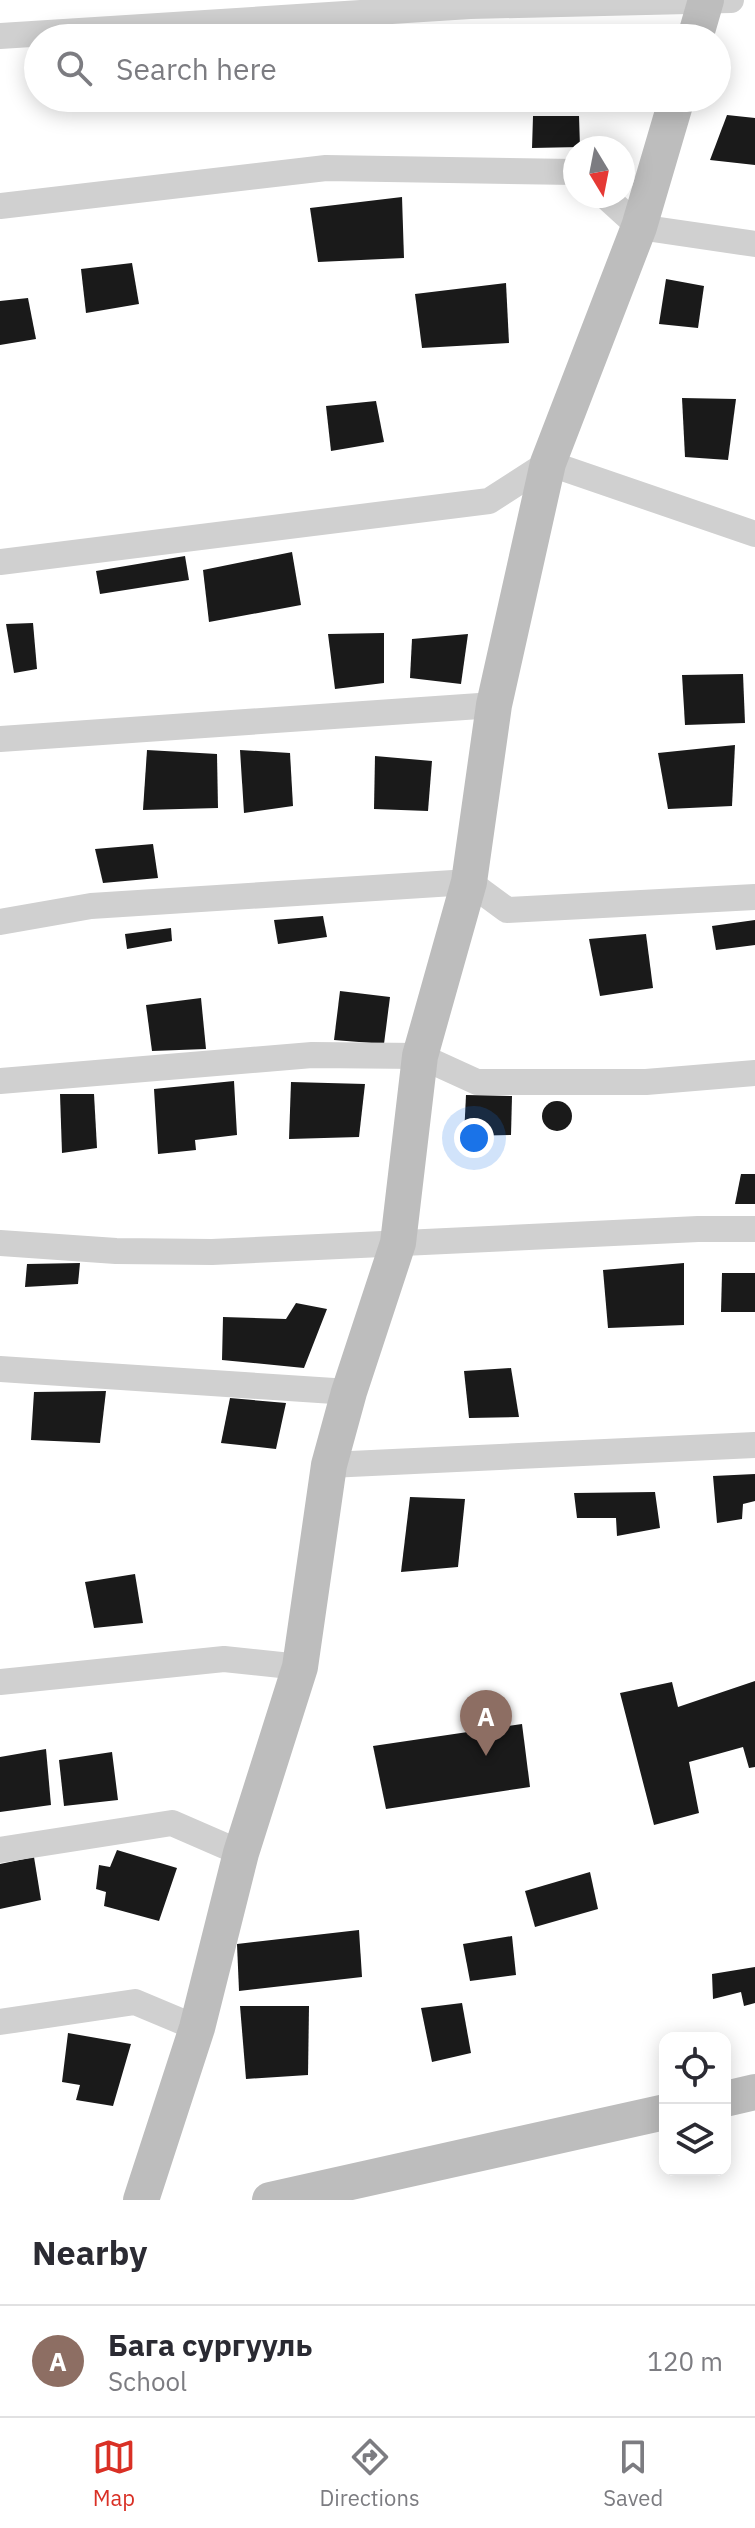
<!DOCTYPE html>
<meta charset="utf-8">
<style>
:root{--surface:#fff;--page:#f7f7f7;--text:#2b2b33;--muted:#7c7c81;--line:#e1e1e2;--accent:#d93025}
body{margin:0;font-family:"IBM Plex Sans",sans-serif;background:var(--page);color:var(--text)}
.controls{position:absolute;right:24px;bottom:24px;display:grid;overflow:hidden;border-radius:16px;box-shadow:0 4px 20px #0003}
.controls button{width:72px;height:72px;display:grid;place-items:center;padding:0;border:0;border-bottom:2px solid var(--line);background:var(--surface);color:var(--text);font:40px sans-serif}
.compass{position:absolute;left:563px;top:136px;width:72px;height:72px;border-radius:50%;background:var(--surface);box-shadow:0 4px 20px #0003;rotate:170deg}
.you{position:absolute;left:474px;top:1138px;width:28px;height:28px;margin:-20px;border:6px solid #fff;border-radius:50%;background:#1a73e8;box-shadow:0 0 0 12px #1a73e833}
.badge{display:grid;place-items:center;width:52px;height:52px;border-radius:50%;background:var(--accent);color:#fff;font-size:26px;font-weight:700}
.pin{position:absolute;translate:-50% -66px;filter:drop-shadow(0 2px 4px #0008)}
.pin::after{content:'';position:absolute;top:42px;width:28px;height:24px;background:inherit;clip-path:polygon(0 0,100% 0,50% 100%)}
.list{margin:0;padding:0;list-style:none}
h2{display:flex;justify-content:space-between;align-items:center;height:104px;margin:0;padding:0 32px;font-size:34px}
h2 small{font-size:26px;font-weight:400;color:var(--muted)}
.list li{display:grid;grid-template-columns:52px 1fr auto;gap:24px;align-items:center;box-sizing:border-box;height:112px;padding:0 32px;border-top:2px solid var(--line)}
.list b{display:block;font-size:30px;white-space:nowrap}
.list p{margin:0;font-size:26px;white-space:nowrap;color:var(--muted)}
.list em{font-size:26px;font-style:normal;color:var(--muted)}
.icon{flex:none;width:44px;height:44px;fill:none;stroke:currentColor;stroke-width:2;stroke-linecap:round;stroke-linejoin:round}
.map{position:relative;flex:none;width:755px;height:2200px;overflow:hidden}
.search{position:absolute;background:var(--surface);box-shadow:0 4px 20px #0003;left:24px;right:24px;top:24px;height:88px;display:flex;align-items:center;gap:20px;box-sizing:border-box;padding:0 28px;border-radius:44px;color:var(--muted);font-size:30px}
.sheet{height:216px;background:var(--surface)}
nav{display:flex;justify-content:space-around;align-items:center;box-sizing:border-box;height:112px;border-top:2px solid var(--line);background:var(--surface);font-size:22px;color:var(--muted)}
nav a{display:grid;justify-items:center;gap:4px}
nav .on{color:var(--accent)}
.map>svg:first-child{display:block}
</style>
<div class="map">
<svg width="755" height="2200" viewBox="0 0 755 2200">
<rect width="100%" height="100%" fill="#fff"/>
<g fill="#1a1a1a">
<path d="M343,32L344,38H274L273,34Z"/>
<path d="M727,115L755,118V165L710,160Z"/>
<path d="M533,116H579L580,147L532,148Z"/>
<path d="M402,197L404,258L318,262L310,208Z"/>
<path d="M132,263L139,304L86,313L81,269Z"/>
<path d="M666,279L704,286L698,328L659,324Z"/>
<path d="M506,283L509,343L422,348L415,294Z"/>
<path d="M28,298L36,339L0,345V301Z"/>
<path d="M682,398L736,399L728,460L685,457Z"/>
<path d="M376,401L384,442L331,451L326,406Z"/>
<path d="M292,552L301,605L209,622L203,570Z"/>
<path d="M185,556L189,580L100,594L96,571Z"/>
<path d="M33,623L37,669L14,673L6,624Z"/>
<path d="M384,633V683L335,689L328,634Z"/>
<path d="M468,634L461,684L410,678L412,639Z"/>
<path d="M743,674L745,723L685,725L682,675Z"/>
<path d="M735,745L732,806L668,809L658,753Z"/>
<path d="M147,750L217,754L218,808L143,810Z"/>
<path d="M240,750L290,753L293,806L244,813Z"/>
<path d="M375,756L432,761L428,811L374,809Z"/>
<path d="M153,844L158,878L103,883L95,849Z"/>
<path d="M323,916L327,937L278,944L274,920Z"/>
<path d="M755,920V945L716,950L712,926Z"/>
<path d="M171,928L172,941L127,949L125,934Z"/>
<path d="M646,934L653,988L600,996L589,939Z"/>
<path d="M340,991L390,997L384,1044L334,1040Z"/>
<path d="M201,998L206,1049L152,1051L146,1005Z"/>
<path d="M234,1081L237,1135L195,1140L196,1150L158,1154L154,1089Z"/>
<path d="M291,1082L365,1084L359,1137L289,1139Z"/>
<path d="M60,1094H94L97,1148L62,1153Z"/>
<path d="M466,1095L512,1096L511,1135L464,1136Z"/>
<circle cx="557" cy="1116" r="15"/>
<path d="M741,1174H755V1204H735Z"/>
<path d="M80,1263L78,1284L25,1287L27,1264Z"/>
<path d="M684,1263V1325L608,1328L603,1270Z"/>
<path d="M722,1273H755V1312H721Z"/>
<path d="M296,1303L327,1309L304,1368L222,1360L223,1317L286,1319Z"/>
<path d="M511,1368L519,1417L469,1418L464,1371Z"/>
<path d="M106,1391L100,1443L31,1440L34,1392Z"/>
<path d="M230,1398L286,1403L276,1449L221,1443Z"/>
<path d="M755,1474V1501L743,1504L742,1519L717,1523L713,1476Z"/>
<path d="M655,1492L660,1528L617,1536L616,1518H577L574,1493Z"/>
<path d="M410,1497L465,1499L458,1567L401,1572Z"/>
<path d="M135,1574L143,1623L94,1628L85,1582Z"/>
<path d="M755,1681V1767L749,1768L743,1747L689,1762L699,1813L654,1825L620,1693L672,1682L678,1707Z"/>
<path d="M522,1724L530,1787L386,1809L373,1746Z"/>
<path d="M46,1749L51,1805L0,1812V1757Z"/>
<path d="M112,1752L118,1800L64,1806L59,1760Z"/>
<path d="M117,1850L177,1868L159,1921L104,1906L106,1892L96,1889L99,1865L110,1867Z"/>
<path d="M34,1857L41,1900L0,1909V1864Z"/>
<path d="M590,1872L598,1909L535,1927L525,1891Z"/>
<path d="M359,1930L362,1977L239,1991L237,1944Z"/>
<path d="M512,1936L516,1975L470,1981L463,1944Z"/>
<path d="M755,1967V2003L744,2006L741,1992L713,1999L712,1974Z"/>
<path d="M462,2003L471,2053L432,2062L421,2008Z"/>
<path d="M240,2006H309L308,2075L246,2079Z"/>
<path d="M68,2033L131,2044L113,2106L76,2100L80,2085L62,2082Z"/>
</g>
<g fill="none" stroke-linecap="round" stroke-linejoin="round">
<g stroke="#d0d0d0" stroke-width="26">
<path d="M0,36L470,6L731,0"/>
<path d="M605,196L639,227L755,244"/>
<path d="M0,206L326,168L575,172"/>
<path d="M0,562L489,501L548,463L755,534"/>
<path d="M0,739L494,705"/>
<path d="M0,922L91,906L469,882L507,910L755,897"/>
<path d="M0,1081L312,1055L420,1056L477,1082H646L755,1073"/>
<path d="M0,1243L116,1251L212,1252L698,1229H755"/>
<path d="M0,1369L349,1392"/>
<path d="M329,1465L755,1445"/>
<path d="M0,1682L224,1659L300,1667"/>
<path d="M0,1850L172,1823L241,1853"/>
<path d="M0,2022L135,2002L197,2028"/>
</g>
<g stroke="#bdbdbd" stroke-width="36">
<path d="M695,38L706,0"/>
<path d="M725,2099L755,2092"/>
<path d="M141,2200L197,2028L241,1853L300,1667L329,1465L349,1392L398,1243L420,1056L469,882L494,705L548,463L639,227L677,98"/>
<path d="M270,2200L665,2112"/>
</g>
</g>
</svg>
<div class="controls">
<button><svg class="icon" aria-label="locate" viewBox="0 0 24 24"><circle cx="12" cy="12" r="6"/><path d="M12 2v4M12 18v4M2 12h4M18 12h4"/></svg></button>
<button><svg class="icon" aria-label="layers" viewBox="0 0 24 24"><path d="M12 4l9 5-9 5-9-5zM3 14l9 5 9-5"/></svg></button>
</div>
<svg class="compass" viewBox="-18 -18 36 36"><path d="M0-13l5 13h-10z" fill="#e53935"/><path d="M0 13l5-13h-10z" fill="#7c7c81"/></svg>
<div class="you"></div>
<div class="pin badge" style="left:486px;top:1756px;background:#8d6e63">A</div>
<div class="search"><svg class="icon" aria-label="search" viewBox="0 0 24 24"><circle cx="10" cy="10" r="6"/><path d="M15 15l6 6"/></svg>Search here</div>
</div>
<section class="sheet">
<h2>Nearby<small></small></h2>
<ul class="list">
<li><span class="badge" style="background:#8d6e63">A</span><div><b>Бага сургууль</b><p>School</p></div><em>120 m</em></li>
</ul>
</section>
<nav>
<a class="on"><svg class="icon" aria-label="map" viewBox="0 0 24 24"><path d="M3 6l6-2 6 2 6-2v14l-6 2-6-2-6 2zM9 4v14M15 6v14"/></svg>Map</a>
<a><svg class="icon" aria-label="directions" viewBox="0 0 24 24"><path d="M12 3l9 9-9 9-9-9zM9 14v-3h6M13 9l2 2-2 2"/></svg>Directions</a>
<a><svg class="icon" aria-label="saved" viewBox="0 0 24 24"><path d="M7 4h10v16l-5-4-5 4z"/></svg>Saved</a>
</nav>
